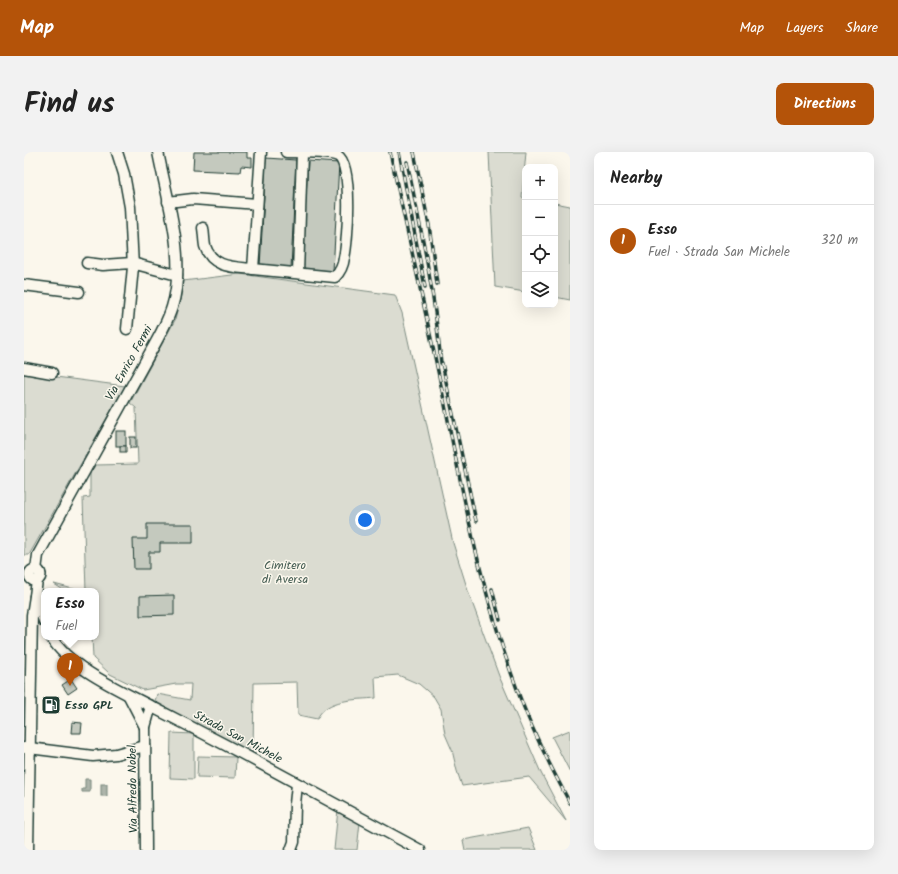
<!DOCTYPE html>
<meta charset="utf-8">
<style>
:root{--surface:#fff;--page:#f2f2f2;--text:#222;--muted:#767676;--line:#e0e0e0;--accent:#b45309}
body{margin:0;font-family:Kalam,sans-serif;background:var(--page);color:var(--text)}
.controls{position:absolute;right:12px;top:12px;display:grid;overflow:hidden;border-radius:8px;box-shadow:0 4px 16px #0002}
.controls button{width:36px;height:36px;display:grid;place-items:center;padding:0;border:0;border-bottom:1px solid var(--line);background:var(--surface);color:var(--text);font:20px sans-serif}
.you{position:absolute;left:341px;top:368px;width:14px;height:14px;margin:-10px;border:3px solid #fff;border-radius:50%;background:#1a73e8;box-shadow:0 0 0 6px #1a73e833}
.badge{display:grid;place-items:center;width:26px;height:26px;border-radius:50%;background:var(--accent);color:#fff;font-size:13px;font-weight:700}
.pin{position:absolute;translate:-50% -33px;filter:drop-shadow(0 1px 2px #0008)}
.pin::after{content:'';position:absolute;top:21px;width:14px;height:12px;background:inherit;clip-path:polygon(0 0,100% 0,50% 100%)}
.popup{position:absolute;left:17px;top:436px;width:58px;height:52px;box-sizing:border-box;display:grid;place-content:center;border-radius:8px;background:var(--surface);filter:drop-shadow(0 1px 3px #0005);font-size:13px;white-space:nowrap;color:var(--muted)}
.popup b{font-size:15px;color:var(--text)}
.popup::after{content:'';position:absolute;left:50%;top:100%;margin-left:-8px;border:8px solid transparent;border-top-color:var(--surface)}
.list{margin:0;padding:0;list-style:none}
h2{display:flex;justify-content:space-between;align-items:center;height:52px;margin:0;padding:0 16px;font-size:17px}
h2 small{font-size:13px;font-weight:400;color:var(--muted)}
.list li{display:grid;grid-template-columns:26px 1fr auto;gap:12px;align-items:center;box-sizing:border-box;height:72px;padding:0 16px;border-top:1px solid var(--line)}
.list b{display:block;font-size:15px;white-space:nowrap}
.list p{margin:0;font-size:13px;white-space:nowrap;color:var(--muted)}
.list em{font-size:13px;font-style:normal;color:var(--muted)}
.icon{flex:none;width:22px;height:22px;fill:none;stroke:currentColor;stroke-width:2;stroke-linecap:round;stroke-linejoin:round}
.map{position:relative;flex:none;width:546px;height:698px;overflow:hidden;border-radius:8px}
header{display:flex;align-items:center;gap:24px;box-sizing:border-box;height:56px;padding:0 20px;background:var(--accent);color:#fff}
header strong{font-size:19px}
nav{display:flex;gap:22px;margin-inline-start:auto;font-size:14px}
.intro{display:flex;align-items:center;justify-content:space-between;box-sizing:border-box;height:96px;padding:0 24px}
h1{margin:0;font-size:28px}
.button{padding:10px 18px;border-radius:8px;background:var(--accent);color:#fff;font-size:14px;font-weight:700}
main{display:flex;gap:24px;padding:0 24px}
aside{flex:1;background:var(--surface);border-radius:8px;box-shadow:0 4px 16px #0002}
.map>svg:first-child{display:block}
</style>
<header>
<strong>Map</strong>
<nav><a>Map</a><a>Layers</a><a>Share</a></nav>
</header>
<div class="intro"><h1>Find us</h1><a class="button">Directions</a></div>
<main>
<div class="map">
<svg width="546" height="698" viewBox="0 0 546 698">
<rect width="100%" height="100%" fill="#fbf7ec"/>
<filter id="ink" filterUnits="userSpaceOnUse"><feTurbulence type="fractalNoise" baseFrequency=".025" numOctaves="2"/><feDisplacementMap in="SourceGraphic" scale="8" xChannelSelector="R" yChannelSelector="G"/><feConvolveMatrix kernelMatrix="1 2 1 2 8 2 1 2 1" color-interpolation-filters="sRGB"/></filter>
<g filter="url(#ink)">
<g fill="#dbdcd1" stroke="#7d8c82">
<path d="M465,0H502L498,45L501,46V140L471,135Z"/>
<path d="M531,51L546,54V148L531,145Z"/>
<path d="M216,122L371,143L378,161L429,391L445,442L475,524L517,621L542,669L505,625L438,634L433,619L428,598L421,582L417,557L410,545L395,532L374,523L351,525L352,546C333,548 302,546 293,567L274,563L273,530L230,531L229,601L159,565L131,549L133,542L166,548L167,532H152L119,538L86,522L69,506L68,485H72V439H62L59,346L66,345V320L72,313L114,312L112,256L106,251L151,168L158,139L159,129Z"/>
<path d="M0,220L32,225L101,234L5,403H0Z"/>
<path d="M30,432L53,438L54,439H41Z"/>
<path d="M546,578V620L528,585Z"/>
<path d="M147,581L170,582V627L146,626Z"/>
<path d="M174,604L212,605L211,626L173,625Z"/>
<path d="M314,657L336,670L333,698H310Z"/>
<path d="M504,676L513,698H441L439,688Z"/>
</g>
<g fill="#adb4aa" stroke="#74847b">
<path d="M61,627H66V640H58V637H61Z"/>
<rect x="77" y="632" width="6" height="12"/>
</g>
<g fill="#c4c9be" stroke="#1f3d34">
<path d="M170,0H223V6H228V15L217,14L216,20L169,18Z"/>
<path d="M242,6L272,8L267,117L236,115Z"/>
<path d="M284,9L315,11L309,119L278,117Z"/>
<rect x="92" y="279" width="10" height="15"/>
<rect x="106" y="285" width="6" height="11"/>
<rect x="96" y="294" width="6" height="6"/>
<path d="M123,372H169V391H136V400H125V417H110L109,387H123Z"/>
<path d="M150,443V463L116,464V444Z"/>
<path d="M47,527L53,536L44,542L38,533Z"/>
<path d="M22,547L33,548V558H21Z"/>
<path d="M48,570L58,571L57,581H47Z"/>
</g>
<g fill="none" stroke-linecap="round" stroke-linejoin="round">
<defs>
<g id="minor">
<path d="M93,0L100,22L106,55L109,115L103,177"/>
<path d="M237,0L229,117L311,125C316,120 319,114 320,106C324,89 329,13 314,4C306,0 273,0 262,0"/>
<path d="M144,50L169,47L233,52"/>
<path d="M179,76C180,82 180,89 181,94C188,116 210,115 229,117"/>
<path d="M63,111L79,113L108,111L153,123"/>
<path d="M274,121L278,1"/>
<path d="M0,133L55,140"/>
<path d="M0,216L28,221"/>
<circle cx="11" cy="423" r="5.5"/>
<path d="M12,418L14,403L127,199C135,185 143,171 148,155C163,107 143,48 134,0"/>
<path d="M13,428L11,444L20,469"/>
<path d="M27,485C45,516 98,539 128,555C158,570 188,586 217,601C277,633 336,666 396,698"/>
<path d="M105,544L121,575"/>
<path d="M0,596H5L69,604L92,602L121,594"/>
<path d="M4,698L8,463L11,444"/>
<path d="M122,698L121,575L127,554"/>
<path d="M267,698L270,690L271,652L273,632"/>
</g>
</defs>
<use href="#minor" stroke="#1f3d34" stroke-width="13"/>
<use href="#minor" stroke="#fbf7ec" stroke-width="10"/>
<defs>
<g id="rail">
<path d="M366,0C384,84 404,169 421,253C440,349 459,446 493,537C507,577 526,614 546,651"/>
<path d="M375,0L401,135"/>
<path d="M390,0L405,73L413,132"/>
<path d="M383,10C397,77 411,143 417,211"/>
<path d="M418,211L452,369"/>
<path d="M468,437L476,468"/>
</g>
</defs>
<use href="#rail" stroke="#1f3d34" stroke-width="3.5"/>
<use href="#rail" stroke="#fbf7ec" stroke-width="2" stroke-dasharray="6" stroke-linecap="butt"/>
</g>
</g>
<defs>
<symbol id="fuel-square" viewBox="-11 -11 22 22"><rect x="-9" y="-9" width="18" height="18" rx="4" fill="#1f3d34" stroke="#fbf7ec"/><path d="M-5.5-6h7V0h2V4h1.3V-2.5L3-4.5l.8-.8L6-3V5H2.5V1h-1V6h-7ZM-4.2-4.7v3.2H.2V-4.7Z" fill="#fff"/></symbol>
</defs>
<g fill-rule="evenodd">
<use href="#fuel-square" x="16" y="542" width="22" height="22"/>
</g>
<g text-anchor="middle" dominant-baseline="central" stroke-width="3" stroke-linejoin="round" paint-order="stroke">
<g font-size="12" fill="#1f3d34" stroke="#fbf7ec">
<text transform="translate(105 211) rotate(-61)">Via Enrico Fermi</text>
<text transform="translate(214 585) rotate(28)">Strada San Michele</text>
<text transform="translate(109 637) rotate(-91)">Via Alfredo Nobel</text>
</g>
<g font-size="12" fill="#455d53" stroke="#fbf7ec">
<text x="261" y="413">Cimitero<tspan x="261" dy="14">di Aversa</tspan></text>
</g>
<g font-size="12" font-weight="bold" fill="#1f3d34" stroke="#fbf7ec" text-anchor="start">
<text x="41" y="553">Esso GPL</text>
</g>
</g>
</svg>
<div class="controls">
<button>+</button>
<button>−</button>
<button><svg class="icon" aria-label="locate" viewBox="0 0 24 24"><circle cx="12" cy="12" r="6"/><path d="M12 2v4M12 18v4M2 12h4M18 12h4"/></svg></button>
<button><svg class="icon" aria-label="layers" viewBox="0 0 24 24"><path d="M12 4l9 5-9 5-9-5zM3 14l9 5 9-5"/></svg></button>
</div>
<div class="you"></div>
<div class="pin badge" style="left:46px;top:534px">1</div>
<div class="popup"><b>Esso</b>Fuel</div>
</div>
<aside>
<h2>Nearby<small></small></h2>
<ul class="list">
<li><span class="badge">1</span><div><b>Esso</b><p>Fuel · Strada San Michele</p></div><em>320 m</em></li>
</ul>
</aside>
</main>
